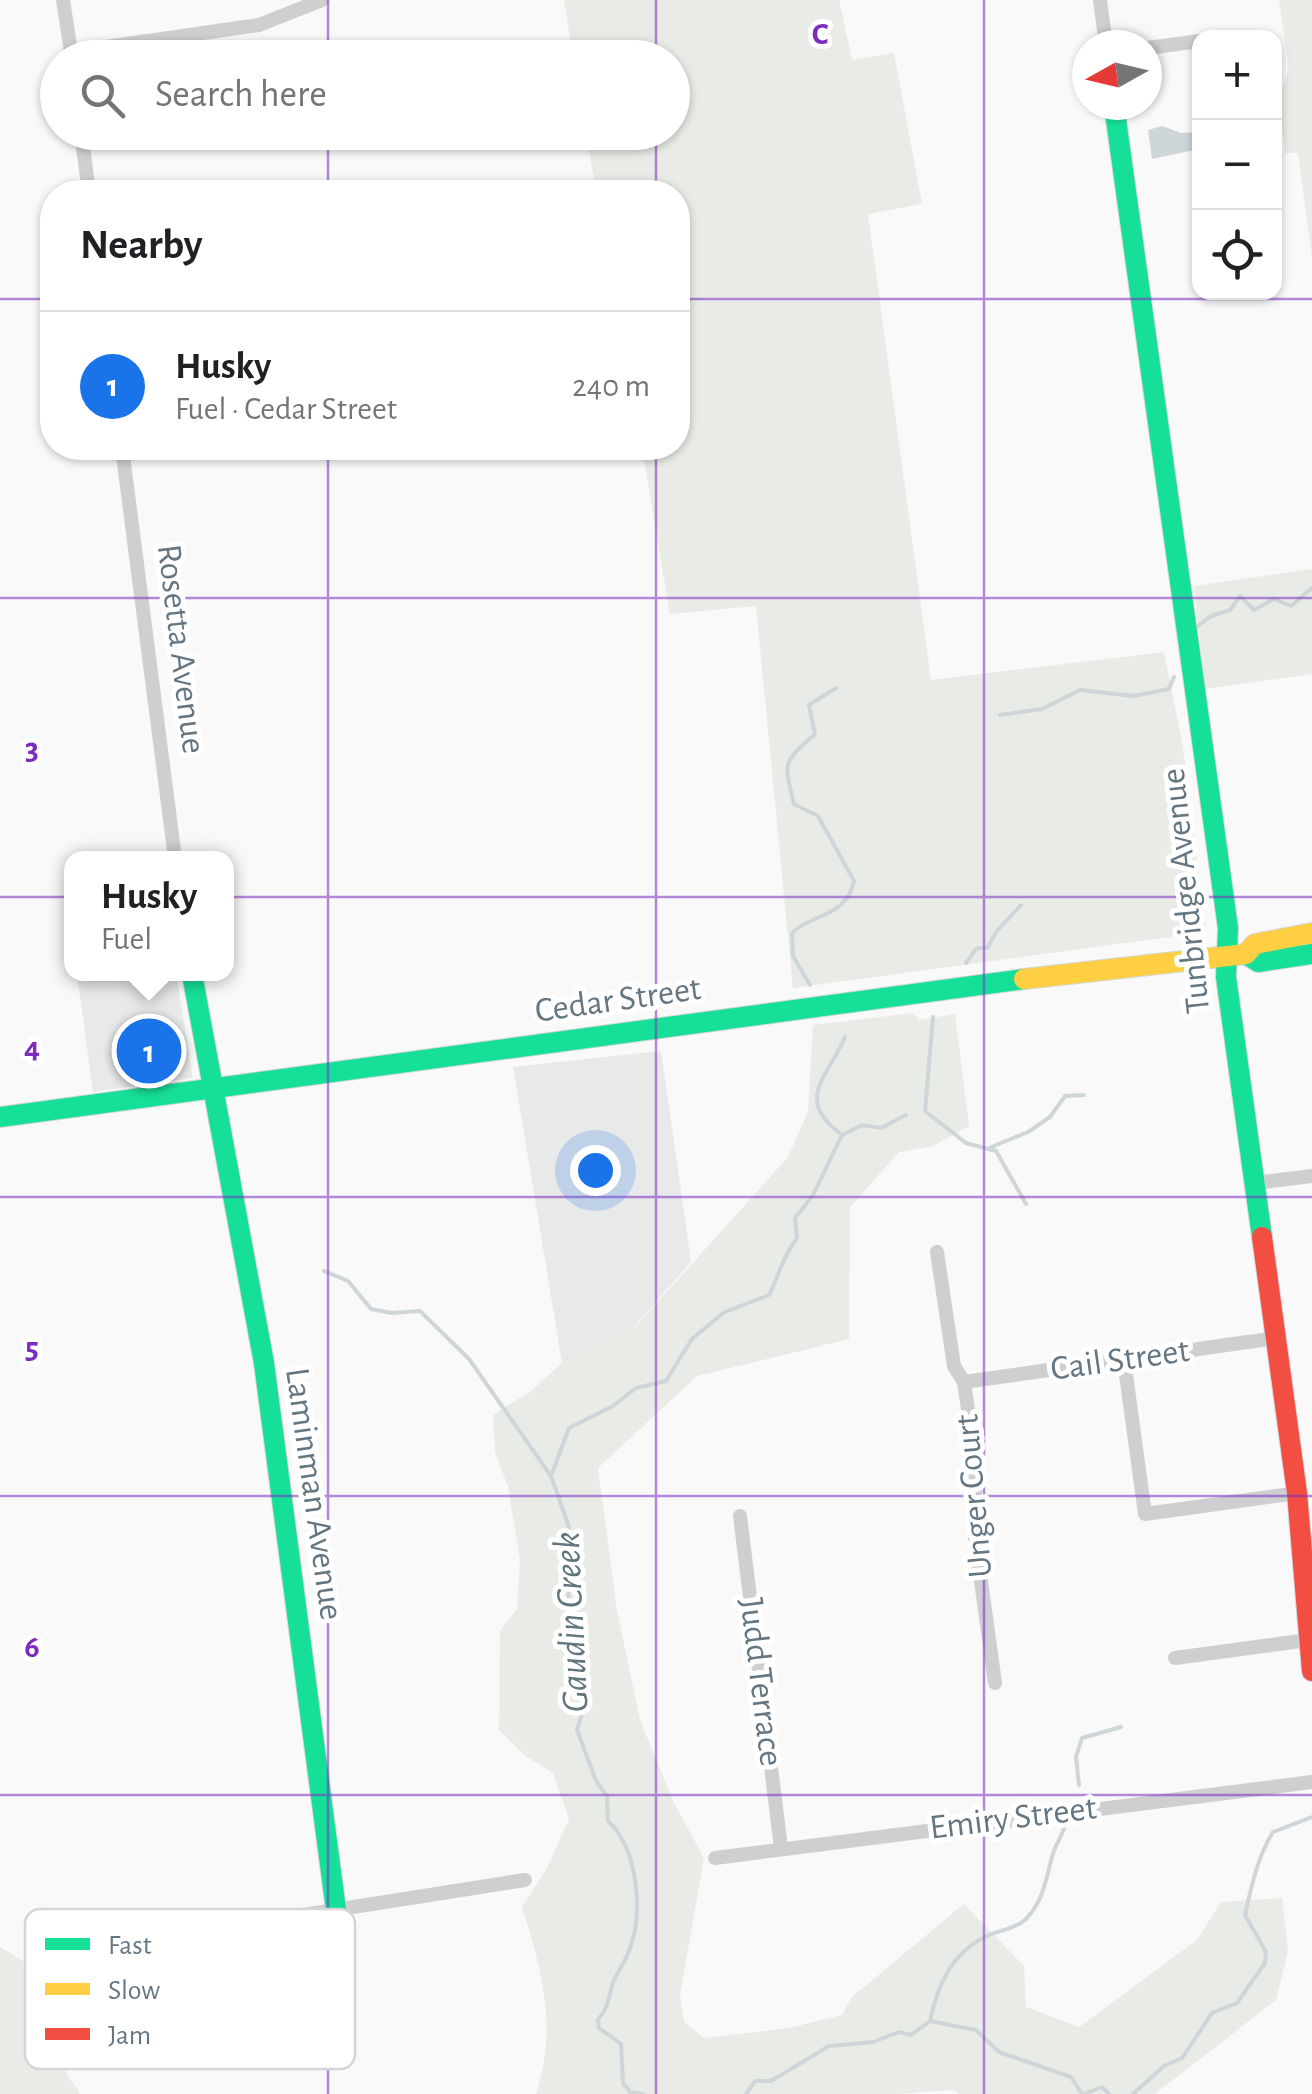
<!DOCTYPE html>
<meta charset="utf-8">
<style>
:root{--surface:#fff;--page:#f2f2f2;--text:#202124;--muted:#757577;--line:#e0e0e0;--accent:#1a73e8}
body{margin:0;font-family:"Alegreya Sans",sans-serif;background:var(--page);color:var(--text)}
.controls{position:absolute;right:30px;top:30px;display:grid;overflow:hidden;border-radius:20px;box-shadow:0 2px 8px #0004}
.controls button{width:90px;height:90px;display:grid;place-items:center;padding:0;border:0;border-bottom:2px solid var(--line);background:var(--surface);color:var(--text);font:50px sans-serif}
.compass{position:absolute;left:1072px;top:30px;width:90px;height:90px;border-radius:50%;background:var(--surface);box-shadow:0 2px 8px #0004;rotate:262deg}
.you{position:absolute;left:595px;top:1170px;width:35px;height:35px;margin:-25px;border:8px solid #fff;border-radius:50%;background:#1a73e8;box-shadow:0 0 0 15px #1a73e833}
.badge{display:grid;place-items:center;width:65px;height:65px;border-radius:50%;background:var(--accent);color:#fff;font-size:32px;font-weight:700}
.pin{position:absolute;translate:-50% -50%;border:5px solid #fff;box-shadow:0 2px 10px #0006}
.popup{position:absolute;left:64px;top:851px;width:170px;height:130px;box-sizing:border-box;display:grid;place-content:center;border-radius:20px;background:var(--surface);filter:drop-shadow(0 2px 8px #0005);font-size:32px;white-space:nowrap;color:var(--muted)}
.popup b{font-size:38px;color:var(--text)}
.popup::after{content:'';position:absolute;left:50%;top:100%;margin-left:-20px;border:20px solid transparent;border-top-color:var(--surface)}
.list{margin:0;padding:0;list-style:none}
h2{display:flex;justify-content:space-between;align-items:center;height:130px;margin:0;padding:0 40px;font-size:42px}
h2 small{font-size:32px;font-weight:400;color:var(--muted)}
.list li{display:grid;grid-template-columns:65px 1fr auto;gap:30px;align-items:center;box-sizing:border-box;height:150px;padding:0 40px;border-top:2px solid var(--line)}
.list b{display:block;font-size:38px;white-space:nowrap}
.list p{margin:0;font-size:32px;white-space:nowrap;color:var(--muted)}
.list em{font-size:32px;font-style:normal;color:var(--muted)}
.icon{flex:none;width:55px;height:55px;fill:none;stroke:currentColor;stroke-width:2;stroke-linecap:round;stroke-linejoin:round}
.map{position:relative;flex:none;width:1312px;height:2094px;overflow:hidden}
.search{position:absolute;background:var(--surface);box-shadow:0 2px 8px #0004;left:40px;top:40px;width:650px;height:110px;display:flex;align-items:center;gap:25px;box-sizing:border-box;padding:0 35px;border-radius:55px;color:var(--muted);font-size:38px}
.panel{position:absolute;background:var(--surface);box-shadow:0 2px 8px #0004;left:40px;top:180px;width:650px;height:280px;border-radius:40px}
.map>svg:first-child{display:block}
</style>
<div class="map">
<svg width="1312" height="2094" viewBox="0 0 1312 2094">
<rect width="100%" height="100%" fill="#f9f9f9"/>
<g fill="#e8e9e9">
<path d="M77,974H176L193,1078L93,1092Z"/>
<path d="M661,1051L691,1262L633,1328L562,1363L513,1067Z"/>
</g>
<g fill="#e8ebe6">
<path d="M564,0H839L852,60L894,53L922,204L868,214L931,680L1164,652L1183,747L1206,932L793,988L756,606L670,614L642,448H678V192H596L586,133L672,132V58L573,57Z"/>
<path d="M1279,0H1312V258L1298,153H1285L1279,99L1289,68Z"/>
<path d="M1312,569V674L1205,689L1194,586Z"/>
<path d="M913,1013L919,1020L955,1014L969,1126L933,1146L899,1152L850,1207L849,1339L697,1376L598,1468L617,1610L640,1720L674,1803L704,1858L680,1995L684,2022L704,2038L789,2028L842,2015L851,1998L964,1904L1024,1966L1026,2007L1079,2027L1197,1940L1221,1902L1282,1898L1288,1951L1276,2000L1155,2094H960L953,2090L897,2094H536C558,2029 542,1970 522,1907L547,1868L569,1819L553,1773L524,1755L499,1730L500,1631L517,1609L520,1559L508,1487L495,1452L493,1415L531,1391L562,1363L635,1327L788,1157L808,1112L813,1025Z"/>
<path d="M0,1947L30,1965L43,2036L80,2094H0Z"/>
</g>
<path fill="#ced6d9" d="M1162,126L1181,133L1199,132V149L1152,159L1148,130Z"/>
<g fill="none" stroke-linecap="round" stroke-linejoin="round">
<g stroke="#ced6d9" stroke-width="4">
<path d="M1194,629L1211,616L1230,610L1240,596L1254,610L1274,599L1291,606L1312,588"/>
<path d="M1000,715L1042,709L1080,690L1134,696L1169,689L1174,677"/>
<path d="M966,963L976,949L988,947L996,932L1021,905"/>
<path d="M810,985L793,956L792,933C812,913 846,918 854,881L818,816L794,804C783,760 783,763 815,734L809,705L836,688"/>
<path d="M925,1111L966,1143L996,1151L1026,1204"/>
<path d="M925,1111L933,1017"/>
<path d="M841,1134C793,1099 829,1076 845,1037"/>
<path d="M989,1148L1028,1132L1050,1117L1065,1096L1084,1095"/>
<path d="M324,1271L348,1281L371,1309L392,1313L420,1311L469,1359L551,1476"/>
<path d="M1079,1785L1076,1757L1082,1738L1121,1727"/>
<path d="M930,2021C938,1983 952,1952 989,1935C1001,1930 1016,1928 1025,1920C1043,1902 1046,1880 1052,1857C1055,1845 1063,1834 1067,1821"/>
<path d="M643,2094L630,2092L623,2083L621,2044L599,2028L598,2020C608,2007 608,2001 612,1986C615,1974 625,1963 629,1951C644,1913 638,1849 608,1821L607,1796L596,1781L577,1730L584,1708L574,1684L568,1586L576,1574L567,1559L569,1527L551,1476L569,1428L613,1406L636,1388L666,1381L692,1339L723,1313L769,1295C779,1275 783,1256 797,1238L795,1218L813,1195L842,1135L862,1125L881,1128L906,1115"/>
<path d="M746,2094L755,2081H771L829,2046L873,2042L899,2032L911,2035L930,2021L976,2030L999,2052L1071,2077L1082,2094"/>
<path d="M1084,2094L1102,2087L1109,2094"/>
<path d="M1133,2094L1164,2066L1182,2058L1212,2013L1237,2003L1265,1963L1266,1952L1245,1915C1251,1887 1258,1856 1273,1832L1312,1817"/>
</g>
<defs>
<g id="fast">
<path d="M1114,105L1228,928L1226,977L1262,1237"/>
<path d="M1246,954L1258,962L1312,954"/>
<path d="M192,974L264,1363L336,1910"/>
<path d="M0,1117L1024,979"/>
</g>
<path id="slow" d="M1024,979L1246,954L1255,944L1312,933"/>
<path id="jam" d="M1262,1237L1297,1493L1312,1671"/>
</defs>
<use href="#fast" stroke="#d5d6d7" stroke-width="22"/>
<use href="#slow" stroke="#d5d6d7" stroke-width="22"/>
<use href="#jam" stroke="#d5d6d7" stroke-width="22"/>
<g stroke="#cecfd0" stroke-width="14">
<path d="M63,0L72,58"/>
<path d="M1100,0L1106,45"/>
<path d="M1147,48L1200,41"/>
<path d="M71,52L259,25L322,0"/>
<path d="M81,132L89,192"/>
<path d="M122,448L175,858"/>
<path d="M1255,1183L1312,1176"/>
<path d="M937,1252L954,1366L964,1382L976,1465L974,1530L995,1683"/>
<path d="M1124,1360L1145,1514L1297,1493"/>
<path d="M964,1382L1276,1338"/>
<path d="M740,1516L781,1848"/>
<path d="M1175,1658L1308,1640"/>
<path d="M715,1858L1312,1782"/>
<path d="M74,1951L525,1880"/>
</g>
<use href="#fast" stroke="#16e098" stroke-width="20"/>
<use href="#slow" stroke="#ffcf43" stroke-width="20"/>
<use href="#jam" stroke="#f24e42" stroke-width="20"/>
</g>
<path fill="none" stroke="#7b2cbf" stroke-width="2.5" stroke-opacity="0.55" d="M328,0V58M656,0V58M984,0V2094M328,132V192M656,132V192M0,299H52M678,299H1312M328,448V2094M656,448V2094M0,598H1312M0,897H1312M0,1197H1312M0,1496H1312M0,1795H1312"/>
<g text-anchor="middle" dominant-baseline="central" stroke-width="10" stroke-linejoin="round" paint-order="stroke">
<g font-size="35" fill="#657683" stroke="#fff">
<text transform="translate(181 649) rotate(83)">Rosetta Avenue</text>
<text transform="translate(1186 891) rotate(-96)">Tunbridge Avenue</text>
<text transform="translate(618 1000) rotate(-8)">Cedar Street</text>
<text transform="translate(1120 1360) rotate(-8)">Cail Street</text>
<text transform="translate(314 1494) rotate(82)">Laminman Avenue</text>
<text transform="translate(974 1496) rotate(-95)">Unger Court</text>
<text transform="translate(761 1682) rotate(83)">Judd Terrace</text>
<text transform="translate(1013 1818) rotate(-7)">Emiry Street</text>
</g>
<g font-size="38" font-style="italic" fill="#60757c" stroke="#fff">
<text transform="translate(572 1622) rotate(-93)">Gaudin Creek</text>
</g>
</g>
<rect x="25" y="1909" width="330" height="160" rx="15" fill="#fff" stroke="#d1d6da" stroke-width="2.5"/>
<rect x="45" y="1938" width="45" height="12" fill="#16e098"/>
<rect x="45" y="1983" width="45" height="12" fill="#ffcf43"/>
<rect x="45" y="2028" width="45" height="12" fill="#f24e42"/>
<g font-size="28" fill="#657683">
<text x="108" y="1954">Fast</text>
<text x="108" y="1999">Slow</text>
<text x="108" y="2044">Jam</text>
</g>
<g font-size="32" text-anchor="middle" font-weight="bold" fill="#7b2cbf" stroke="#fff" stroke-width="10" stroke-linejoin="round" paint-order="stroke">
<text x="820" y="44">C</text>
<text x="32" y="759">3</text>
<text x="32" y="1058">4</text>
<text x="32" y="1358">5</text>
<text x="32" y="1657">6</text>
</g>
</svg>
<div class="controls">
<button>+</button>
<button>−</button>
<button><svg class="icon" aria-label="locate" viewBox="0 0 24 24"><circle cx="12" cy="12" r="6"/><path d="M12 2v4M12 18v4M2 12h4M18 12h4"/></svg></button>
</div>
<svg class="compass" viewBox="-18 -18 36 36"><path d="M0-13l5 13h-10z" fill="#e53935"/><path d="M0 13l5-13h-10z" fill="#757577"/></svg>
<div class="you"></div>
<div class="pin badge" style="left:149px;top:1051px">1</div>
<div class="popup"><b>Husky</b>Fuel</div>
<div class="search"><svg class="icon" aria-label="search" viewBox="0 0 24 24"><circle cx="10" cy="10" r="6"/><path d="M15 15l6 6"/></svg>Search here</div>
<section class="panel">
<h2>Nearby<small></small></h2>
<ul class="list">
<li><span class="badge">1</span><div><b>Husky</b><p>Fuel · Cedar Street</p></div><em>240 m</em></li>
</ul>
</section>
</div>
